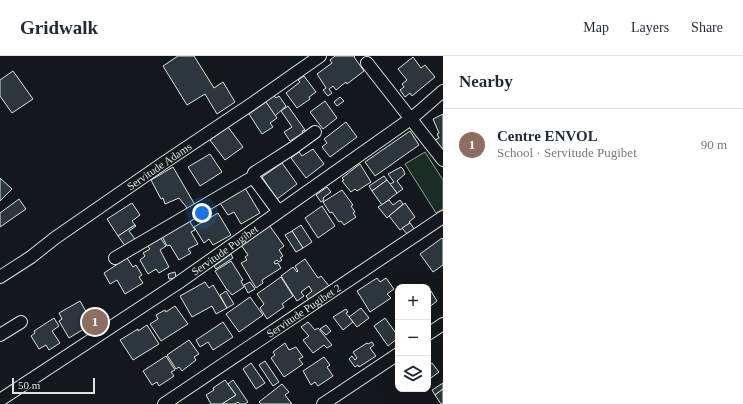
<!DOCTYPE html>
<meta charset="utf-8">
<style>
:root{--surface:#fff;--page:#f6f6f7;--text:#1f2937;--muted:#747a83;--line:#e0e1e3;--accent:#2563eb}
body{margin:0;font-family:Georgia,serif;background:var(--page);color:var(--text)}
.controls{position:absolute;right:12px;bottom:12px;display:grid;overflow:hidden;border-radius:8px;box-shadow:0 4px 16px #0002}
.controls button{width:36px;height:36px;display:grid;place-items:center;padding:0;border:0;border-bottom:1px solid var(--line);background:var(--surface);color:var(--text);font:20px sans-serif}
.scale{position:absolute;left:12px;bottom:10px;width:83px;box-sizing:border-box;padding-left:4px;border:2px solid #d8e6dc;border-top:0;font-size:11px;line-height:14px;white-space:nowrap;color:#d8e6dc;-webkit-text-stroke:3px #14181c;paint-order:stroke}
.you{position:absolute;left:202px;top:157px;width:14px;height:14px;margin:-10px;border:3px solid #fff;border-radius:50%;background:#1a73e8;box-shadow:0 0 0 6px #1a73e833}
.badge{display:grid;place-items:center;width:26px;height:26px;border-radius:50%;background:var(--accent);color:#fff;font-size:13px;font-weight:700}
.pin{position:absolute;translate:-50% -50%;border:2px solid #fff;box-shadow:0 1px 4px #0006}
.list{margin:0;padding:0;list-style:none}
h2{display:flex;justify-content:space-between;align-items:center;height:52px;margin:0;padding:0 16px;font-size:17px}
h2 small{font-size:13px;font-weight:400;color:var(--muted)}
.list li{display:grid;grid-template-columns:26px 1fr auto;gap:12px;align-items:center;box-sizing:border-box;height:72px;padding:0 16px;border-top:1px solid var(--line)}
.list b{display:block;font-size:15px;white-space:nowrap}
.list p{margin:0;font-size:13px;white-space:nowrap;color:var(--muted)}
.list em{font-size:13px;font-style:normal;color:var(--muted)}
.icon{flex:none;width:22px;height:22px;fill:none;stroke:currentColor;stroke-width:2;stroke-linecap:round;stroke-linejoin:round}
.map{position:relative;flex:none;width:443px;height:348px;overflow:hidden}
header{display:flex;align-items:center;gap:24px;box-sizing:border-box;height:56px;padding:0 20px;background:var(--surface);border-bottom:1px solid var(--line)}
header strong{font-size:19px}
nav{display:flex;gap:22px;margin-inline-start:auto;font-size:14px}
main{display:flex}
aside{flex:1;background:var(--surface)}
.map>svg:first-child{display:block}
</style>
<header>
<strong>Gridwalk</strong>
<nav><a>Map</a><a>Layers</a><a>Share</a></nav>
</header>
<main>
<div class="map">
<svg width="443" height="348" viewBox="0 0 443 348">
<rect width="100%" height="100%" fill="#14181c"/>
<path fill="#1a2d24" stroke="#939e99" d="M425,96L443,124V153L436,157L405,108Z"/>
<g fill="#2c363c" stroke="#d8e6dc">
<path d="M178,0H194L214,32L223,26L235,46L217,58L205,38L187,49L163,10Z"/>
<path d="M335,0H355L354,1L364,15L347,28L346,26L336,34L333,30L329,33L332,37L328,40L323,34L326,32L317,18L332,7L330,4Z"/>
<path d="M413,1L421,12L425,9L435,21L412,40L410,37L405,41L400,34L404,31L402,28L407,24L398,13Z"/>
<path d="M13,15L33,43L12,57L0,40V24Z"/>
<path d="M304,20L316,36L309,41L310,43L297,52L286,37L300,26L298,24Z"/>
<path d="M273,39L276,42L279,40L286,50L275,60L265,46Z"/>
<path d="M340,41L344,45L337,50L334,46Z"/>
<path d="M325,45L337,62L323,73L310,56Z"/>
<path d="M266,46L277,62L270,67L273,71L262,78L249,58Z"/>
<path d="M288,50L305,74L302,75L303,77L290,85L284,76L292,71L281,55Z"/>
<path d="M443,58V95L435,84L439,82L437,78L439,77L433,63Z"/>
<path d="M346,66L357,81L330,101L322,91L327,87L324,83Z"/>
<path d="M228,71L243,91L225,104L210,84Z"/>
<path d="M410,75L419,89L375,120L365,106Z"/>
<path d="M313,93L324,108L306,122L291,102L299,96L302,100Z"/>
<path d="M210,98L222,116L200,130L188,111Z"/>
<path d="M282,107L297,128L277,143L262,121Z"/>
<path d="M360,108L371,126L357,135L355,133L351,136L342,125L344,124L342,122Z"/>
<path d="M173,111L195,149L188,153L179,142L165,148L163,142L161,143L151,124Z"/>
<path d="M401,111L403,113L405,118L397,125L403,133L397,137L390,128L394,126L388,118Z"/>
<path d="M384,120L387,124L372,135L369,130Z"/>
<path d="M0,122L12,133L0,145Z"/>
<path d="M387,124L397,137L382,149L372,135Z"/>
<path d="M327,131L331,136L323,142L324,144L321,146L316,139Z"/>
<path d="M245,132L260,157L241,168L234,156L228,159L220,147Z"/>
<path d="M342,134L353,149L351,150L355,156L353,157L356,161L344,169L341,165L339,166L332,156L330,157L323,146Z"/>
<path d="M19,143L26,153L0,171V157Z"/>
<path d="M389,144L393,149L400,144L403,148L387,162L378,151Z"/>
<path d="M132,147L140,159L132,165L135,169L118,180L107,163Z"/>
<path d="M405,147L415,161L409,166L410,167L400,174L389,160Z"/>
<path d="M322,150L335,170L318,182L305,162Z"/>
<path d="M218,157L231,179L213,189L209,183L204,187L194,171Z"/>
<path d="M189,164L195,174L191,176L198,188L188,193L191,197L179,204L170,189L167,190L162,180Z"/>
<path d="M410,167L415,174L408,179L402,172Z"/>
<path d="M135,169L136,170L129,175L135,183L126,191L118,180Z"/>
<path d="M269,169L284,190L279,194L283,200L280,202L282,204L279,206L277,204L274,206L275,208L278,207L281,212L262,224L263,227L256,232L241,207L247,204L245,201L248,199L241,189Z"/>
<path d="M301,169L312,186L303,192L292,175Z"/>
<path d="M292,175L303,192L296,196L285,179Z"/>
<path d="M160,181L166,190L160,194L169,211L159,217L156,213L148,218L140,204L145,200L143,197L150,193L146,188Z"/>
<path d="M442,182L443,183V209L433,216L420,198Z"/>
<path d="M231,198L233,202L216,213L214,210Z"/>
<path d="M127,202L133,211L136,209L142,219L139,221L143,227L125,238L117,224L110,228L104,217Z"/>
<path d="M305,203L318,222L321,220L329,230L309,244L306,240L312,235L309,230L301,236L304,240L297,245L281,220L293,211L297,216L298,215L295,210Z"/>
<path d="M231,205L243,224L241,225L244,231L232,239L228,234H227L215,215Z"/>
<path d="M175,216L176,222L169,223L168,218Z"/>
<path d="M281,221L293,240L282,248L284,251L267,263L260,252L264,248L257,238Z"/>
<path d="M377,222L380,226L386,222L394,233L387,238L391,242L370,256L357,235Z"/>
<path d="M205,226L209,232L213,229L227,252L216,258L212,250L192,261L180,240Z"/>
<path d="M250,226L255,233L248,237L244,229Z"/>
<path d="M226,235L234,248L227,252L220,239Z"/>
<path d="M431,235L437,245L428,252V237Z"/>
<path d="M250,241L263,259L239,276L226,258Z"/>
<path d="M80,245L91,264L85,267L87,271L69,282L59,265L62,263L59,257Z"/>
<path d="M175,250L188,268L161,285L150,268L158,263L156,259L165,254L166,256Z"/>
<path d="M361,252L369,262L357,271L349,261Z"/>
<path d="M346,253L348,256L346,257L353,266L343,274L333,261Z"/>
<path d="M54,262L59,270L52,275L60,287L49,294L46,289L39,293L31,280L35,277L34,275Z"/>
<path d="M385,262L398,280V282L388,290L374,270Z"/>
<path d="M223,266L233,281L213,294L208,286L200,291L196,284Z"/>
<path d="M308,266L315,274L318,272L332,289L327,292L324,289L313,297L303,284L309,280L301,271Z"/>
<path d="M147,269L159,288L133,304L120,284L138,273V275Z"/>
<path d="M326,269L331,275L326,279L320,273Z"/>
<path d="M189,284L199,298L194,301L196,304L182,315L179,311L176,313L167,299Z"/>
<path d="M372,286L374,289L370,292L376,300L359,311L358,309L355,311L349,303L352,300L355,304L357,302L353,296L367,287L368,288Z"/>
<path d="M285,287L289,294L296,291L303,301L299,303L303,308L284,321L271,302L275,299L273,296Z"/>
<path d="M166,300L175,314L171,316L174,320L159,330L157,326L152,329L143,315Z"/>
<path d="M324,301L330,309L327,311L333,320L318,330L315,326L311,329L303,315Z"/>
<path d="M265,305L279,326L273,330L259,309Z"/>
<path d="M251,307L265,327L256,333L243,313Z"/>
<path d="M432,307L439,316L431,322L428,318V310Z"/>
<path d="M225,324L236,339L222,348H211L206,339L214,334L213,332Z"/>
<path d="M233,324L248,346L245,348H240L238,346L235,348H222L236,339L228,328Z"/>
<path d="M443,327V333L435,339L432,334Z"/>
<path d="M282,328L289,336L285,339L292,348H261L259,346Z"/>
<path d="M443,333V348H441L435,339Z"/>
</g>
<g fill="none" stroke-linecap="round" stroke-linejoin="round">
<defs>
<g id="minor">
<path d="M367,7L443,104"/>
<path d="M277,157L276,152L253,121L254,117L293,92L315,76"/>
<path d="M115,202L253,121"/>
<path id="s1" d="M0,221L31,201L55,182L162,108L253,47L320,0"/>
<path d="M428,278L443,268"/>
<path d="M0,279L21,266"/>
<path id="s2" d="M0,344L178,227L412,62L443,35"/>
<path id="s3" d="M164,348L443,161"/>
<path d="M323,348L398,298"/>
</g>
</defs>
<use href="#minor" stroke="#d8e6dc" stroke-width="14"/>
<use href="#minor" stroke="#14181c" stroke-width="12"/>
</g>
<g text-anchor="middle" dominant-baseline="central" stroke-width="3" stroke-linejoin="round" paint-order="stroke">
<g font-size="11" fill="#d8e6dc" stroke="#14181c">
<text stroke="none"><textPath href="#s1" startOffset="194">Servitude Adams</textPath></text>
<text stroke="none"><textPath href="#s2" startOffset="270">Servitude Pugibet</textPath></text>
<text stroke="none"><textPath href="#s3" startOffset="168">Servitude Pugibet 2</textPath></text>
</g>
</g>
</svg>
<div class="controls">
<button>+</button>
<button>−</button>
<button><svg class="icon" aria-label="layers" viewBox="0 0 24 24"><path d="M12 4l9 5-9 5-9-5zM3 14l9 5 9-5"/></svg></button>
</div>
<div class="scale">50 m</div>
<div class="you"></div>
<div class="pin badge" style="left:95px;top:266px;background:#8d6e63">1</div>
</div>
<aside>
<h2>Nearby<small></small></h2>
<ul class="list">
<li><span class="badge" style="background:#8d6e63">1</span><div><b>Centre ENVOL</b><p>School · Servitude Pugibet</p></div><em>90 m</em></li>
</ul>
</aside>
</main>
